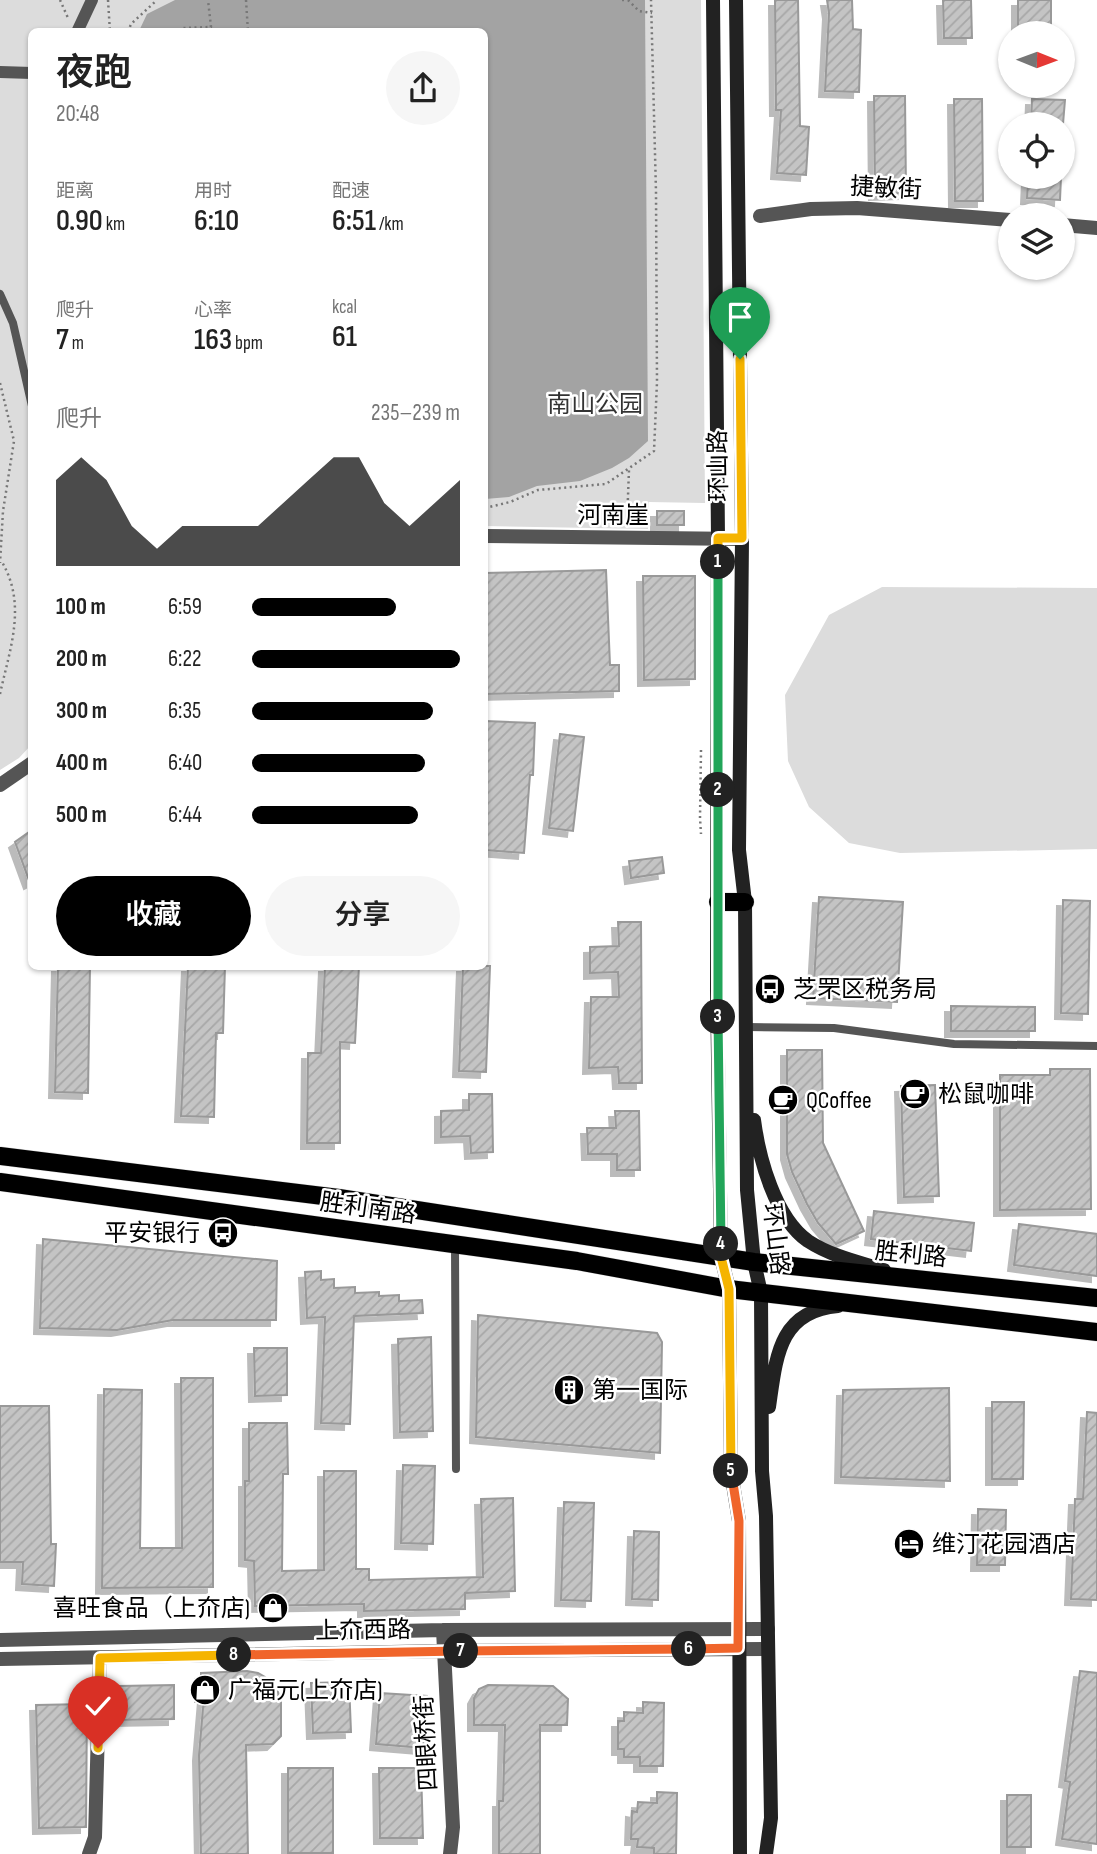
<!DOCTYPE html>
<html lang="zh">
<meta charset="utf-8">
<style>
body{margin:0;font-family:"Sofia Sans Condensed","Noto Sans SC",sans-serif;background:#f6f6f6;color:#222;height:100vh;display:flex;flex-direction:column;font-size:26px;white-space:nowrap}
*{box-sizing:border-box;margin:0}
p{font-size:23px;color:#767676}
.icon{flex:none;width:38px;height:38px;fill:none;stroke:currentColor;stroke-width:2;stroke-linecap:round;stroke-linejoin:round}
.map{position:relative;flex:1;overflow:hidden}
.panel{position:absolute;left:28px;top:28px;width:460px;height:942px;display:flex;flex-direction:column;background:#fff;border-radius:10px;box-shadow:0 2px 5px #0004}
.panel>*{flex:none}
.needle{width:46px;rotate:91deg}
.buttons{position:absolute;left:998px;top:21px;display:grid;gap:14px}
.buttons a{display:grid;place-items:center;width:77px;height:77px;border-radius:50%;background:#fff;box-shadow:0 2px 5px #0004;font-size:35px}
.pin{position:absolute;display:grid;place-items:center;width:60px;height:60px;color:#fff;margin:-72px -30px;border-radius:50% 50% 50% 0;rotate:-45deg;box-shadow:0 0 7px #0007}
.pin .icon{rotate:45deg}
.km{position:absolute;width:35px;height:35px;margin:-18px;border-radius:50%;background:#222;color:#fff;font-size:19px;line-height:35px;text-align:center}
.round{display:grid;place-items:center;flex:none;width:74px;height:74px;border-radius:37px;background:#f6f6f6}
.headline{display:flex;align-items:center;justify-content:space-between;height:119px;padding:0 28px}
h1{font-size:38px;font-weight:600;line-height:52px}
.metrics{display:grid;grid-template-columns:repeat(3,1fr);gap:10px;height:119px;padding:7px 28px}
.metrics div{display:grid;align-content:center}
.metrics b{font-size:30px;font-weight:600}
.metrics small{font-size:19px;font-weight:400}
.metrics p{font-size:19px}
.chart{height:196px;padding:14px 28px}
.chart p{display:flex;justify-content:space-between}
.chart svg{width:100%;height:126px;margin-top:7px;fill:#000;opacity:.7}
.primary-button{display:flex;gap:14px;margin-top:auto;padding:14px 28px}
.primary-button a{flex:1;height:80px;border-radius:42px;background:#000;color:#fff;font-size:28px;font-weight:600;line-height:80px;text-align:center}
.primary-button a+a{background:#f6f6f6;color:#222}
ul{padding:0 28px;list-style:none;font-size:23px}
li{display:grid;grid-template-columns:112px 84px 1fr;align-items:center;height:52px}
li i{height:18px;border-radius:9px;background:#000}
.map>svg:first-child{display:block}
</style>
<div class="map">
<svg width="1097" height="1854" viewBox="0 0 1097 1854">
<defs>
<pattern id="building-hatch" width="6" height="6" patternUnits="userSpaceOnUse" patternTransform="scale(1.75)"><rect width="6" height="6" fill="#c4c4c4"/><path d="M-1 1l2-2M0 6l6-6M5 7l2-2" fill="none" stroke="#a7a7a7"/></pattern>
<filter id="shadow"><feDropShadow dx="-6" dy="6" stdDeviation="0" flood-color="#0004"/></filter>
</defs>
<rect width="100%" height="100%" fill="#fff"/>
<path fill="#dcdcdc" d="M0,0h701l4,503 -56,-1 -1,27 -163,-3v-494h-453v712l-13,14 -19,12z
M882,587l215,1v261l-197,4 -51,-10 -40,-36 -21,-46 -3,-66 44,-80z"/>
<path fill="#a3a3a3" d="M175,0h470l3,441 -19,17 -17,10 -32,13 -43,5 -28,11 -24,2v-467l-346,-1 8,-17z"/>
<path fill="url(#building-hatch)" stroke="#999" stroke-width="2" filter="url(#shadow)" d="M775,0h23l2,126 9,1 -3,48 -29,-2 4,-63h-5z
M827,0h25l1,29 8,1 -2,62 -34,-1 4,-78z
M943,0h28l1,38h-28z
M1018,0h33v33h-33z
M874,96h31l1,97 -31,1z
M954,99h28l1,102h-28z
M1032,99l33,1 -2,24h-32z
M1028,177h33l-1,23 -33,-2z
M657,511h27v14h-27z
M606,570l4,95h9v26l-134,3v-121z
M643,576h52v103l-51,1z
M485,721l50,2 -2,52h-3l-6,78 -39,-3z
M560,734l24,3 -11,94 -24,-3z
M32,830v52l-2,1 -15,-41z
M662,857l2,16 -33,5 -2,-17z
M819,897l84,5 -6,100 -84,-4z
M1063,900l27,1 -2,113 -27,-1z
M618,922h23l1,161h-23l-1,-16 -29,1 2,-71h28l-1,-25 -28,1v-26l29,-1z
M58,966h32l-2,127 -33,-1z
M188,966h37l-2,67h-7l-2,84 -33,-1z
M325,966h34l-4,77 -15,-1v101h-33l1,-90h13z
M463,966h27l-4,106 -27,-1z
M951,1006l84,1v24h-84z
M787,1050h35l1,93 41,88 -28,13 -18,-21 -11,-19 -15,-32 -5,-18z
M1050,1069h40l1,140 -91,1v-135h50z
M935,1085l4,111 -35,1 -3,-111z
M469,1094h23l1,58 -22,1 -1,-17 -29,1v-26l28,-1z
M615,1111h24l1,59h-23v-16h-29l-1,-26h29z
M874,1211l100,12 -3,28 -100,-12z
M1019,1224l78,10v42l-83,-11z
M43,1239l234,22 -1,59h-103l-56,10 -77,-2z
M321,1271v9l13,-1v9l21,-1v6l24,-1v4l20,-1v6l23,-1 1,13 -69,3 -4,108 -29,-1 4,-106 -18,1 -2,-46z
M478,1315l179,18 5,9 -2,111 -184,-16z
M431,1337l2,94 -33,1 -2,-93z
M254,1348h33v47l-32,1z
M181,1378h32v209l-111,1 2,-199 38,1 -2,158h42z
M949,1388l1,93 -109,-4 2,-87z
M992,1402h32l-1,77h-31z
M0,1406h49l2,138h5l-2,42 -32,-2 1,-22h-23z
M1087,1412l10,1v187l-26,-1 4,-100h8z
M249,1423h38l1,51h-5l-1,97 42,-1v-99h32v98h13v11l114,-3 -2,-78 32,-1 2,93 -50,2v16l-101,2v-7l-109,2 -1,-45 -9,-1v-79h4z
M403,1465l32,1 -2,78 -32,-1z
M564,1502l30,1 -3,98 -30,-1z
M978,1509l28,1 -1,55h-28z
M634,1531l25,1 -1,68 -26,-1z
M247,1671l11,2 7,4 13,15 3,10v34l-8,8 -27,1 2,109h-47l-2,-99 5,-59h-3v-23z
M1080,1671l17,2v171l-35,-5 8,-57 -5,-1z
M349,1682l2,50 -38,1 -2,-50z
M174,1685v34l-55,1v-34z
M488,1685l65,1 15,13 -1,26h-27v129h-41v-53h4l2,-76h-31v-27l5,-9z
M380,1693l47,3 -4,52 -47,-4z
M643,1702l21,1 -1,63h-23v-9h-16v-8h-6v-28h6v-9l19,1z
M87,1704l-1,123 -47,1 -3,-123z
M288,1768h45v85h-45z
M379,1768h42l2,70h-43z
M657,1792l20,1 -1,61h-22v-6l-17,-1 1,-8h-7l1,-28 5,1 1,-10 19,1z
M1007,1795h24v52h-24z"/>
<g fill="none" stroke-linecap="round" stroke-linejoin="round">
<g stroke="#dbdbdb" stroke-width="19">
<path id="primary" d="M718,902h27
M0,1156l339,42 415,64 343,36
M0,1182l577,79 152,28 368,43"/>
</g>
<path stroke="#777" stroke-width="2.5" stroke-dasharray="2 3.5" stroke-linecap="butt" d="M60,0l8,18
M108,0l2,32
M246,0l2,32
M622,0h2
M628,0l11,11 13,2
M128,32l3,-8 26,-24
M182,32v-4l29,-1 -3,-27
M0,383l14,58 -11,70 -3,52
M485,508l25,-6 28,-12 68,-6 48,-33 3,-69 -1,-190 -5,-192
M627,522l2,-52
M0,694c10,-46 27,-89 2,-132
M701,750l-1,68 1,16"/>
<path stroke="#555" stroke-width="8" d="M0,294l13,29 19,83
M747,1027l87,1 120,16 143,2
M455,1244l1,225"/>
<path stroke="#555" stroke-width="12" d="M77,32l15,-32
M0,72l32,1"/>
<path stroke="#555" stroke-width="14" d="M760,216l51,-7 46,-1 153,12
M1062,225l35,3
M485,536l257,3
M0,785l32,-22
M89,1854l6,-17 5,-179"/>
<path stroke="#555" stroke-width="14" d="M443,1630l10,197 -3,27
M0,1640l443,-10 325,-1
M0,1659l445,-8 323,-2"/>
<path stroke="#222" stroke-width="14" d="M713,0l5,538 -1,453 4,266 8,32 2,183 8,49 1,333
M736,0l6,539 -3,311 6,52 2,288 7,72 7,31 1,178 4,45 5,302 -5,36
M754,1120c5,38 21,98 54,121 23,15 50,21 76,29
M769,1407c7,-48 9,-96 69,-101"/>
<use href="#primary" stroke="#000" stroke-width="18"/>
</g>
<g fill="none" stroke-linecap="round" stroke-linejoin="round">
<g stroke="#fff" stroke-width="14">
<path id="split-1" d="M718,562v-24h24l-2,-179"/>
</g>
<g stroke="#fff" stroke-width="14">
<path id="split-2" d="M718,790v-228"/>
</g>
<g stroke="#fff" stroke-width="14">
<path id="split-3" d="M718,790v227"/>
</g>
<g stroke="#fff" stroke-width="14">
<path id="split-4" d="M718,1017l3,227"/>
</g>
<g stroke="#fff" stroke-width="14">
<path id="split-5" d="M721,1244v13l8,32 2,182"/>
</g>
<g stroke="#fff" stroke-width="14">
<path id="split-6" d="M689,1649l49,-1 1,-127 -8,-50"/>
</g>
<g stroke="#fff" stroke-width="14">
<path id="split-7" d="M461,1651l228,-2"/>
</g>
<g stroke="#fff" stroke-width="14">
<path id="split-8" d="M234,1655l227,-4"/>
</g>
<g stroke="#fff" stroke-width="14">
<path id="split-9" d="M98,1748l2,-90 134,-3"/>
</g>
<use href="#split-1" stroke="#f5b400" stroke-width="9"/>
<use href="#split-2" stroke="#22a559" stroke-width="9"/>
<use href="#split-3" stroke="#22a559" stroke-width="9"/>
<use href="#split-4" stroke="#22a559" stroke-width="9"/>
<use href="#split-5" stroke="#f5b400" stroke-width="9"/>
<use href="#split-6" stroke="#f0652b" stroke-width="9"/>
<use href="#split-7" stroke="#f0652b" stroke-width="9"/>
<use href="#split-8" stroke="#f0652b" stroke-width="9"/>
<use href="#split-9" stroke="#f5b400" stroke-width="9"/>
</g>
<defs>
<g id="bus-disc" transform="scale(1.575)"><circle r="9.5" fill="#000" stroke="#fff"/><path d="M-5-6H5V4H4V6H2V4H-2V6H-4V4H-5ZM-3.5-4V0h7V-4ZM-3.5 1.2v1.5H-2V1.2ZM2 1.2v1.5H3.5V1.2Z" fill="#fff"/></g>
<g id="cafe-disc" transform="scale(1.575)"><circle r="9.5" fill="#000" stroke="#fff"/><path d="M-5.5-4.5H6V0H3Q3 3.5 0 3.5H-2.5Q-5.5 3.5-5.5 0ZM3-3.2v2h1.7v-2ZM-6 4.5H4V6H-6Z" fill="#fff"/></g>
<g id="building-disc" transform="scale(1.575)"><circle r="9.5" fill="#000" stroke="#fff"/><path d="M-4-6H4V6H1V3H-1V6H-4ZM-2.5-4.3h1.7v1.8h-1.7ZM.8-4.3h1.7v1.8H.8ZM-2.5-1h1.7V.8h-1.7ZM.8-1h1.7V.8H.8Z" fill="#fff"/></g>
<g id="hotel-disc" transform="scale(1.575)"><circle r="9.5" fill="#000" stroke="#fff"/><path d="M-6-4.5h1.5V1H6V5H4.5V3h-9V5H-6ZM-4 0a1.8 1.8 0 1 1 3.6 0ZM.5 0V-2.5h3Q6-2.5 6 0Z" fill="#fff"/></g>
<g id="shop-disc" transform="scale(1.575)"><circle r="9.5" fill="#000" stroke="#fff"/><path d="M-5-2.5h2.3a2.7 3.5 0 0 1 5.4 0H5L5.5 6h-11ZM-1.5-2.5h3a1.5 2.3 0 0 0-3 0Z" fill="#fff"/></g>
</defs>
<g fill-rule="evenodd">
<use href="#bus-disc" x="770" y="989"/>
<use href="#cafe-disc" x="915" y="1094"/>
<use href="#cafe-disc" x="783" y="1100"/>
<use href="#bus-disc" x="223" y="1233"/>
<use href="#building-disc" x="569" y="1390"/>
<use href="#hotel-disc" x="909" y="1544"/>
<use href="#shop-disc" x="273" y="1608"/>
<use href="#shop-disc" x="205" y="1690"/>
</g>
<g text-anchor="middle" stroke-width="5" stroke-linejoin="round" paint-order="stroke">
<g font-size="24" fill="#000" stroke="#fff">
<text transform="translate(886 188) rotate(3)" y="8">捷敏街</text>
<text transform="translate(718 466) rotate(-91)" y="8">环山路</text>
<text x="613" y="523">河南崖</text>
<text transform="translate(368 1208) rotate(8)" y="8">胜利南路</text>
<text transform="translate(776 1239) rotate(83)" y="8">环山路</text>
<text transform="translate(911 1254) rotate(6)" y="8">胜利路</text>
<text transform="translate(363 1630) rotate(-1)" y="8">上夼西路</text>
<text transform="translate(426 1743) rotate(-93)" y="8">四眼桥街</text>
</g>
<g font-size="24" fill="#333" stroke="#fff">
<text x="595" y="412">南山公园</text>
</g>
<g font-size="24" fill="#000" stroke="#fff" text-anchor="start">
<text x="793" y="997">芝罘区税务局</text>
<text x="938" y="1102">松鼠咖啡</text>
<text x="806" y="1108">QCoffee</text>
<text x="200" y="1241" text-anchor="end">平安银行</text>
<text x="592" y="1398">第一国际</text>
<text x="932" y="1552">维汀花园酒店</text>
<text x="250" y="1616" text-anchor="end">喜旺食品（上夼店)</text>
<text x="228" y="1698">广福元(上夼店)</text>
</g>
</g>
</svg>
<div class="buttons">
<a><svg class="needle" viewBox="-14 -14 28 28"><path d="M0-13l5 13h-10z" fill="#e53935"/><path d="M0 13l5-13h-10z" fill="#767676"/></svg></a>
<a><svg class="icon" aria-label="locate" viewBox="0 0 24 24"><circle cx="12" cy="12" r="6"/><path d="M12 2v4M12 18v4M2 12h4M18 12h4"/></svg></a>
<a><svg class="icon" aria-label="layers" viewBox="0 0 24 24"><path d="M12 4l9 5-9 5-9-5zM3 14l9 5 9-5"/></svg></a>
</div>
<div class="pin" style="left:740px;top:359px;background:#1e9e55"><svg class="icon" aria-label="arrive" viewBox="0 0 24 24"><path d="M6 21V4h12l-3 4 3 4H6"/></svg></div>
<div class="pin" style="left:98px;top:1748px;background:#d93025"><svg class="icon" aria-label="check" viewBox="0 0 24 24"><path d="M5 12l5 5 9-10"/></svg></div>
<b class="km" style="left:718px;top:562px">1</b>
<b class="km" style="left:718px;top:790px">2</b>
<b class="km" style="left:718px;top:1017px">3</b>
<b class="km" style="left:721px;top:1244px">4</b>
<b class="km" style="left:731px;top:1471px">5</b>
<b class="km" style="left:689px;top:1649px">6</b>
<b class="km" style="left:461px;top:1651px">7</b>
<b class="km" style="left:234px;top:1655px">8</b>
<section class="panel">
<div class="headline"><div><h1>夜跑</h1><p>20:48</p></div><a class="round"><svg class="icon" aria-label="share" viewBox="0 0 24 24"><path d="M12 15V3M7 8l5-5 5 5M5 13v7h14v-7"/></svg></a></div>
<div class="metrics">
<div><p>距离</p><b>0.90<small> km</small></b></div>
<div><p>用时</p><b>6:10</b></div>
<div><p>配速</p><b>6:51<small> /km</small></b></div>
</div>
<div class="metrics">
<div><p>爬升</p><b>7<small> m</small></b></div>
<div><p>心率</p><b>163<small> bpm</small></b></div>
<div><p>kcal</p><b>61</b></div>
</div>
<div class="chart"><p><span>爬升</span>235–239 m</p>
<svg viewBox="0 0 160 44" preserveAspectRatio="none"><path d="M0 44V14L10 6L20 14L30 30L40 38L50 30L60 30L70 30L80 30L90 22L100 14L110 6L120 6L130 22L140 30L150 22L160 14V44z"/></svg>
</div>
<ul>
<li><b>100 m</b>6:59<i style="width:69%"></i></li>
<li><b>200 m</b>6:22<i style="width:100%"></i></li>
<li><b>300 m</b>6:35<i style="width:87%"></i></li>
<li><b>400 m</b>6:40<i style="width:83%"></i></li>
<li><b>500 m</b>6:44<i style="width:80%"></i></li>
</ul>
<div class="primary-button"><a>收藏</a><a>分享</a></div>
</section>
</div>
